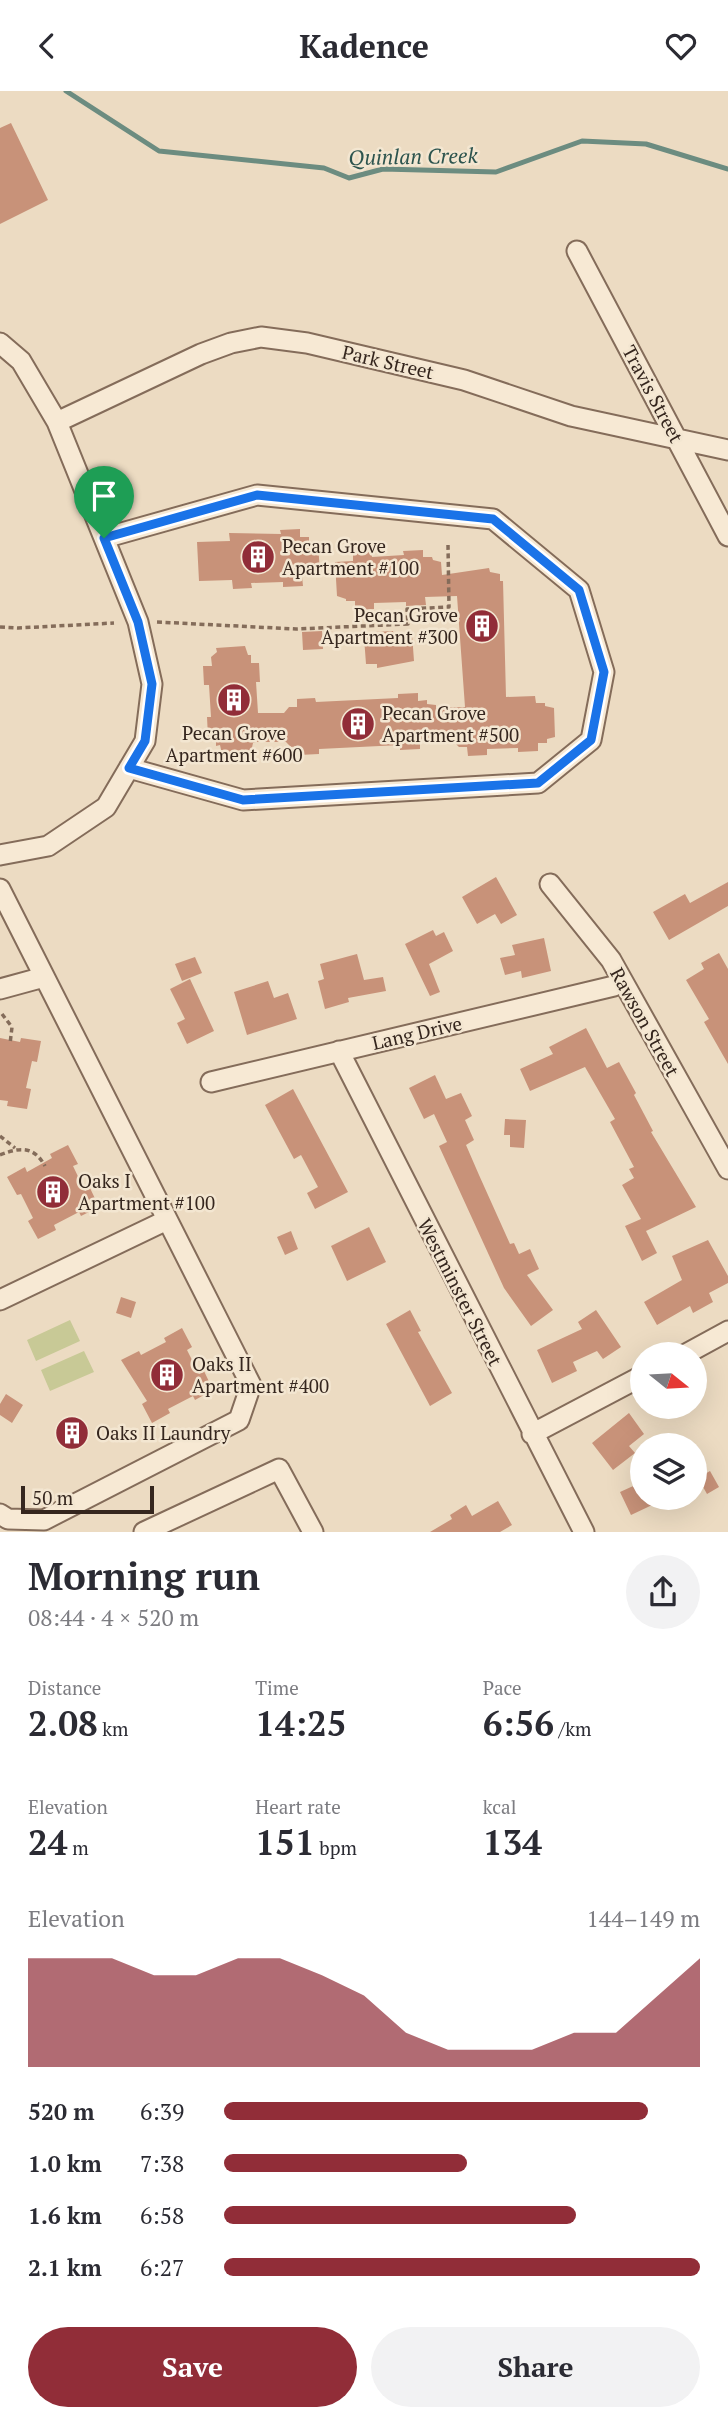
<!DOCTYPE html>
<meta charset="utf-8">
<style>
body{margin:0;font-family:"PT Serif",serif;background:#f2f2f3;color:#2b2b33;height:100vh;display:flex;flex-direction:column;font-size:26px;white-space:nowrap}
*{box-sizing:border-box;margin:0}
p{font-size:23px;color:#7c7c81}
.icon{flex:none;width:38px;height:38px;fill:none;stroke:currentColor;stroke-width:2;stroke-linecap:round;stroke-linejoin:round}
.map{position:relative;height:1441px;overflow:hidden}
.side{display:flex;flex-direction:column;background:#fff;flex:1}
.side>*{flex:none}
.needle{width:46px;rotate:108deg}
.fabs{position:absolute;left:630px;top:1251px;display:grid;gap:14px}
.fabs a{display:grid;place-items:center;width:77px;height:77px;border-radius:50%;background:#fff;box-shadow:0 7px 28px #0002;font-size:35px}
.scale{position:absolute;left:21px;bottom:18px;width:133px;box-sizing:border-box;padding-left:7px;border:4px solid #35261e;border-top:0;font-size:19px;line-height:24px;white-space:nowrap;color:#35261e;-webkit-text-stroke:5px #f3e6d1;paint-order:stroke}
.pin{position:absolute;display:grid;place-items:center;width:60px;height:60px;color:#fff;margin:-72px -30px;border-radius:50% 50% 50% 0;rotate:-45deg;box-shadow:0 0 7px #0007}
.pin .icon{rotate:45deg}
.round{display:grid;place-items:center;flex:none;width:74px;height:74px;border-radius:37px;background:#f2f2f3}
.head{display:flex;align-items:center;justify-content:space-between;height:119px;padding:0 28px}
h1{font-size:38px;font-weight:700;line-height:52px}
.figures{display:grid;grid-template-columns:repeat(3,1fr);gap:10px;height:119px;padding:7px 28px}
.figures div{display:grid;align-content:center}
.figures b{font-size:35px;font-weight:700}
.figures small{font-size:19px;font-weight:400}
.figures p{font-size:19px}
.chart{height:196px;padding:14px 28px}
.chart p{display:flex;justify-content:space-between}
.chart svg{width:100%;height:126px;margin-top:7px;fill:#912d38;opacity:.7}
.button{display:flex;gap:14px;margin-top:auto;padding:14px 28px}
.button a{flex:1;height:80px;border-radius:42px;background:#912d38;color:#fff;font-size:28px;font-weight:700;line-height:80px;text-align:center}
.button a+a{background:#f2f2f3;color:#2b2b33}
ul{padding:0 28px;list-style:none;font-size:23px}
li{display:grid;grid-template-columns:112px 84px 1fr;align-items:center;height:52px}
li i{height:18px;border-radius:9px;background:#912d38}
header{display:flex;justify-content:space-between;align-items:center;height:91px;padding:0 28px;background:#fff;font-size:32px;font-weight:700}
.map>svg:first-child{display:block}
</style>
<header><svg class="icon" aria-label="back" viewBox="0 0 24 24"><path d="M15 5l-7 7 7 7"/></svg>Kadence<svg class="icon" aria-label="heart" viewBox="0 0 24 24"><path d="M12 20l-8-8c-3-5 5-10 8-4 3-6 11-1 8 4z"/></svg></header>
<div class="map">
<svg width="728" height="1441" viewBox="0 0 728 1441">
<rect width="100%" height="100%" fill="#ecdbc2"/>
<path fill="#c8c996" d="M70,1229l10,21 -44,20 -9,-21z
M84,1260l10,21 -44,19 -9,-21z"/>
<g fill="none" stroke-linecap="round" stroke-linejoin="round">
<path stroke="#6c8c80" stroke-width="5" d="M66,0l93,60 165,17 25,10 34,-9 113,3 86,-31 64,3 82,25"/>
</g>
<path fill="#c89279" d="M11,32l37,77 -48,24v-96z
M300,438v8h9v5l9,-1 2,34 -18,1 1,10 -20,1v-5l-32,1 1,5 -19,1 -1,-9 -33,1 -2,-39 33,-1 -1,-8 52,1 -1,-4z
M423,459v7h9l1,3 8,2 1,13 47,-7 1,4 10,2v7h3l3,116 29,-1 1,7h9v3l9,2 1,29 -8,2v4h-9v8l-20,1v-4l-31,1v6l-19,1 -1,-9h-8l-5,-5h-5v-3l-29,2v8l-20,1v-5l-81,4v5l-20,1v-9l-8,1 -5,-5h-30l-3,1 -2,9 -29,2 -2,-9 -4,1v-10l-8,1 -1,-20h4l-2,-32h-5l-1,-19h9l-1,-9 6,-5 -1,-4 29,-2 3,9h3v8h8l1,19h-4l2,31h26l5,-6h8v-8l18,-1 1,4 82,-4v-4l20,-1v8l9,-1v4l9,1v3l29,-1 -8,-111 -32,1 1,8 -20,1v-4l-32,1v6l-19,1v-9h-9v-2l-9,-3 -2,-34 18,-1v-8l18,-1 1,5 32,-2 -1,-4z
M322,540l1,18 -20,1 -1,-18z
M393,540l1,4 18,-1 2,27 -37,7v-4h-11l-2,-27 11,-1v-4z
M496,786l21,38 -16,9 -6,-10 -18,10 -15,-27z
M728,791v24l-59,34 -16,-28 32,-18 5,9z
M433,839l3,6 8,-4 9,19 -24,13 11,28 -10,4 -25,-52z
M544,847l7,33 -29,7 -1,-7 -16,4 -5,-17 15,-3 -3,-10z
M719,862l9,16v95l-24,-42 5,-3 -23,-39 18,-11 -3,-6z
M357,863l7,26 19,-3 3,14 -38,7 1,4 -24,7 -7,-28 6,-2 -4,-15z
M195,866l7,16 -20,8 -7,-17z
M190,888l24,52 -27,13 -10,-21 8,-4 -15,-30z
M268,890l6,17 14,-5 9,26 -50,16 -13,-43z
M586,937l21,40 12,-6 17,31 -2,2 19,36 -2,1 45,75 -50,24 11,22 -15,8 -17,-35 16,-7 -19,-34 12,-7 -5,-9 5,-2 -24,-45 5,-3 -30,-52 -55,24 -10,-22 33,-15 -4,-7z
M0,947l20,4 1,-4 20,3 -4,21 -5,-1 -6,27 5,1 -4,20 -20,-3 1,-5 -8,-1z
M435,984l11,24 15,-6 11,23 -7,4 9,20 -8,5 13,30 31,69 4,-1 5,11 11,-5 9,20 -12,6 26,35 -22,16 -27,-38 -65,-142 8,-4 -13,-28 -10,5 -15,-31z
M293,998l55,103 -33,17 -8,-16 11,-6 -17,-32 -7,4 -29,-54z
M505,1028l21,1 -2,28 -14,-1v-12h-6z
M68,1054l10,19 -5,2 12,25 5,-3 9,19 -18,9 -2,-4 -25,13 2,5 -18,9 -10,-18 5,-3 -12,-24 -4,1 -10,-18 18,-10 2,5 25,-14 -2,-4z
M369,1136l17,35 -39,19 -16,-35z
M291,1140l7,18 -13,6 -8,-18z
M708,1149l20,36v7l-19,10 4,9 -20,11 -3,-7 -33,19 -13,-23 38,-22 -10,-24z
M121,1206l15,5 -5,16 -15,-5z
M410,1219l11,21 -3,1 34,61 -22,13 -44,-82z
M596,1219l25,37 -18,12 -6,-8 -24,11 4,9 -25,12 -15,-33 45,-21 -4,-7z
M182,1237l10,19 -5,3 12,24 5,-3 9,19 -18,10 -2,-4 -25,13 2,4 -18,10 -10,-19 5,-3 -26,-41 18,-9 2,4 25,-13 -2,-4z
M6,1303l17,11 -11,18 -12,-8v-11z
M629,1322l15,21 -15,12 6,7 -22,17 -21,-27z
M62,1329l27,8 -7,19 -27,-9z
M710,1380l9,16 -12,7 -9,-16z
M642,1391v16h25l-36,17 -11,-23z
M498,1410l14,24 -12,7h-70l22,-13 -2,-4 16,-10 6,11z"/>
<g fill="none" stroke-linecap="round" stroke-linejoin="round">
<g stroke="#846c5a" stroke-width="23">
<path id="street" d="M577,160l151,285
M0,252l21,18 36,61 81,200 14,62 -7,57 -39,66 -58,39 -48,9
M57,331l144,-68 30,-11 30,-6 46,6 157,37 107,36 157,34
M104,447l153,-43 236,24 86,71 25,82 -13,68 -53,43 -295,17 -114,-32
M550,793l61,76 117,209
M0,798l251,496 -12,35 -195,100 -36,-1 -8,-5
M0,898l44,-12
M339,960l245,481
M211,991l403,-96 8,-5
M0,1209l167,-80
M684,1264l44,-24
M532,1343l110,-58
M144,1441l135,-63 34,63"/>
</g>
<path stroke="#846c5a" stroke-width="3.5" stroke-dasharray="5 3.5" stroke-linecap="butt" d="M157,531l139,7 112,-5 -1,-15 42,-2 -1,-62
M0,536l18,1 96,-5
M2,923l10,13 -2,17
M0,1045l15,12
M0,1064c20,-8 34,-9 45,11"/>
<use href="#street" stroke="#f7e9d4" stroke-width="19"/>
</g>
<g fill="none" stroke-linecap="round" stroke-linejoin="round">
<g stroke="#fff" stroke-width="14">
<path id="route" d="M257,404l236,24 86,71 25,82 -13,68 -53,43 -295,17 -114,-32 16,-27 7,-57 -14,-62 -34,-84z"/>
</g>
<use href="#route" stroke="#1a73e8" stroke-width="9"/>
</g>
<defs>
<g id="building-disc" transform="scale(1.75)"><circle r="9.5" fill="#912d38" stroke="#f3e6d1"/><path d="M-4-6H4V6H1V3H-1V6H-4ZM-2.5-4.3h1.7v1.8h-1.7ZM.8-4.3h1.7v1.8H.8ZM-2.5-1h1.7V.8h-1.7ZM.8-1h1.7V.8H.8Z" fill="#fff"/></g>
</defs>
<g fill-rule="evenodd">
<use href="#building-disc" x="258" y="466"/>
<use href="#building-disc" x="482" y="535"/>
<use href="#building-disc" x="234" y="609"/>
<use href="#building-disc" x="358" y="633"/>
<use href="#building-disc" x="53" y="1101"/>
<use href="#building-disc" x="167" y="1284"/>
<use href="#building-disc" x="72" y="1342"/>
</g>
<g text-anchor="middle" stroke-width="5" stroke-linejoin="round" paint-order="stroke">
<g font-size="19" fill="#35261e" stroke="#f3e6d1">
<text transform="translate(388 271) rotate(13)" y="7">Park Street</text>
<text transform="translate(653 303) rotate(62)" y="7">Travis Street</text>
<text transform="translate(645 931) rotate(61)" y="7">Rawson Street</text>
<text transform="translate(417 942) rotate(-13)" y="7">Lang Drive</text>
<text transform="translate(460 1201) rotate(63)" y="7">Westminster Street</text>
</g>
<g font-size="19" fill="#35261e" stroke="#f3e6d1" text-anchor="start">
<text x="282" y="462">Pecan Grove<tspan x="282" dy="22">Apartment #100</tspan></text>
<text x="458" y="531" text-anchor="end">Pecan Grove<tspan x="458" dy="22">Apartment #300</tspan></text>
<text x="382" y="629">Pecan Grove<tspan x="382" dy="22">Apartment #500</tspan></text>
<text x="234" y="649" text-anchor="middle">Pecan Grove<tspan x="234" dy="22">Apartment #600</tspan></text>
<text x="78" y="1097">Oaks I<tspan x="78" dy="22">Apartment #100</tspan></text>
<text x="192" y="1280">Oaks II<tspan x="192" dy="22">Apartment #400</tspan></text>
<text x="96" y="1349">Oaks II Laundry</text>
</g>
<g font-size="21" font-style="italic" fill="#2d544e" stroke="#f3e6d1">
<text transform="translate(413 66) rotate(-1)" y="7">Quinlan Creek</text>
</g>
</g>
</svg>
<div class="fabs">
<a><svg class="needle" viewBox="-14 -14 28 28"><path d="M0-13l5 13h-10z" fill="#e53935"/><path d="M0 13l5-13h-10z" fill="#7c7c81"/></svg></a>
<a><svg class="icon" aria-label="layers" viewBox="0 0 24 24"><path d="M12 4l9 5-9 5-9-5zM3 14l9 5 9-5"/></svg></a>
</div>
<div class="scale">50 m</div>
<div class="pin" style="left:104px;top:447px;background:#1e9e55"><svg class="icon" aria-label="arrive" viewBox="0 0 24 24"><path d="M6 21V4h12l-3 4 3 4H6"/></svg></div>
</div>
<section class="side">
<div class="head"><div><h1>Morning run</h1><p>08:44 · 4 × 520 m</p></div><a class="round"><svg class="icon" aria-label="share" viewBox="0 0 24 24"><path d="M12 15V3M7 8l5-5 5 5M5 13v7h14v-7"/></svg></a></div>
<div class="figures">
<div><p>Distance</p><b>2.08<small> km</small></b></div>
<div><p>Time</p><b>14:25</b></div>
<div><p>Pace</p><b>6:56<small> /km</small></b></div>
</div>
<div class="figures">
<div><p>Elevation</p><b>24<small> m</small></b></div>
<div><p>Heart rate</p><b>151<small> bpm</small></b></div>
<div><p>kcal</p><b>134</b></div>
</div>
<div class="chart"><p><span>Elevation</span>144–149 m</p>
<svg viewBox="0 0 160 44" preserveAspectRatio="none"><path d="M0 44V6L10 6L20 6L30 12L40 12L50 6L60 6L70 12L80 19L90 32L100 38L110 38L120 38L130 32L140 32L150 19L160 6V44z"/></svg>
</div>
<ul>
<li><b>520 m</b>6:39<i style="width:89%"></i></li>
<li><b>1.0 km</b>7:38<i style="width:51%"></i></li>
<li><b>1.6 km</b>6:58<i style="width:74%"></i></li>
<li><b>2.1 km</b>6:27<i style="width:100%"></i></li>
</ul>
<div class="button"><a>Save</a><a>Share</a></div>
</section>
